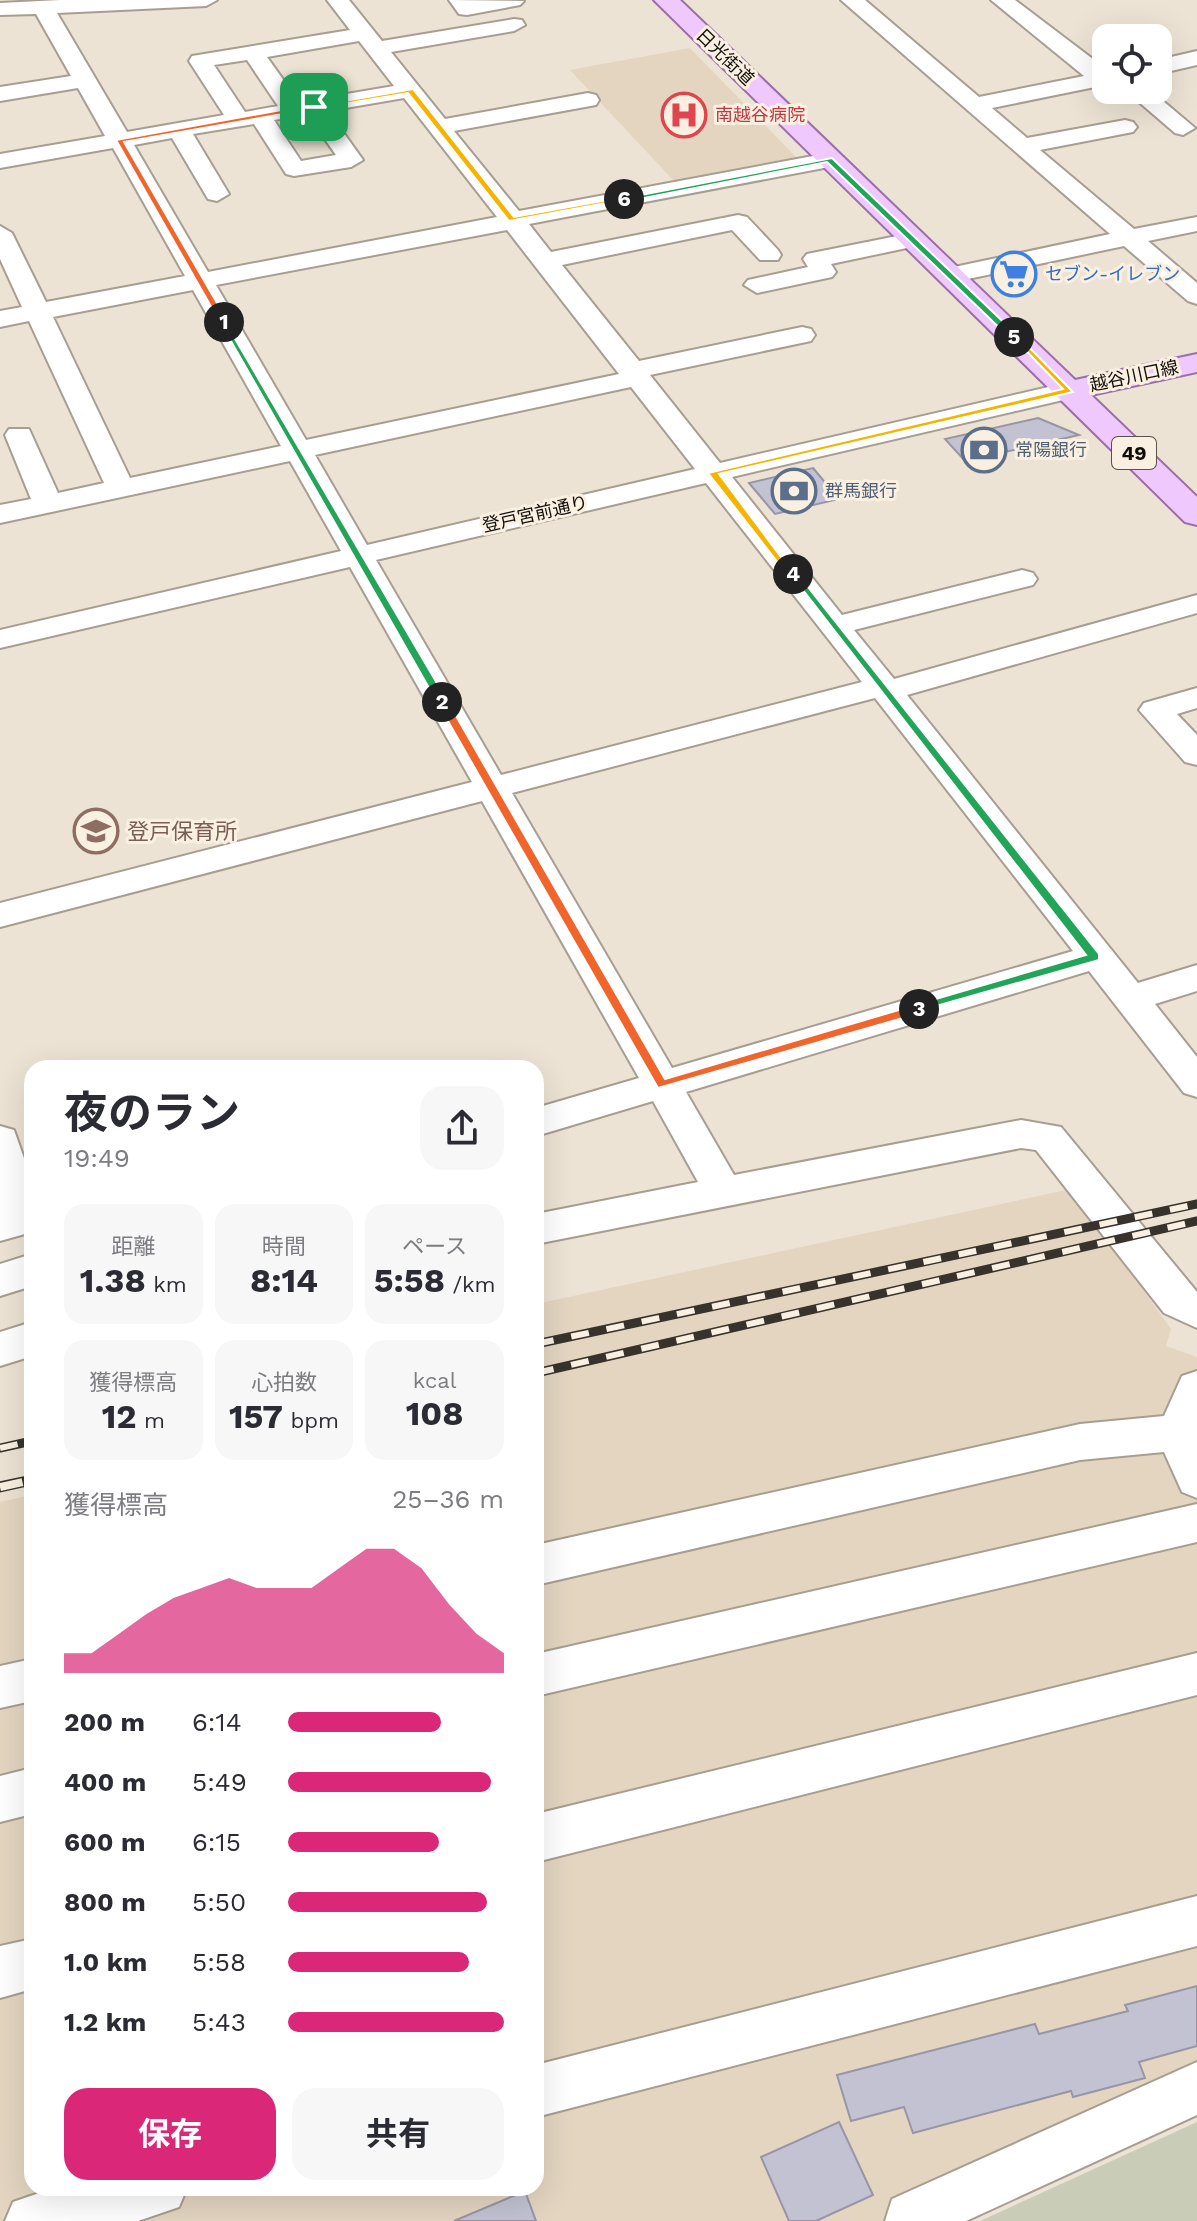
<!DOCTYPE html>
<html lang="ja">
<meta charset="utf-8">
<style>
body{margin:0;font-family:"Work Sans","Noto Sans JP",sans-serif;background:#f7f7f7;color:#2b2b33;height:100vh;display:flex;flex-direction:column;font-size:30px;white-space:nowrap}
*{box-sizing:border-box;margin:0}
p{font-size:26px;color:#7c7c81}
.icon{flex:none;width:44px;height:44px;fill:none;stroke:currentColor;stroke-width:2;stroke-linecap:round;stroke-linejoin:round}
.map{position:relative;flex:1;overflow:hidden}
.side{position:absolute;left:24px;top:1060px;width:520px;height:1136px;display:flex;flex-direction:column;background:#fff;border-radius:24px;box-shadow:0 8px 32px #0002}
.side>*{flex:none}
.controls{position:absolute;left:1092px;top:24px;display:grid;gap:16px}
.controls a{display:grid;place-items:center;width:80px;height:80px;border-radius:16px;background:#fff;box-shadow:0 8px 32px #0002;font-size:40px}
.pin{position:absolute;display:grid;place-items:center;width:68px;height:68px;color:#fff;margin:-34px;border-radius:16px;box-shadow:0 4px 12px #0006}
.km{position:absolute;width:40px;height:40px;margin:-20px;border-radius:50%;background:#222;color:#fff;font-size:22px;line-height:40px;text-align:center}
.round{display:grid;place-items:center;flex:none;width:84px;height:84px;border-radius:24px;background:#f7f7f7}
.head{display:flex;align-items:center;justify-content:space-between;height:136px;padding:0 40px}
h1{font-size:44px;font-weight:700;line-height:60px}
.stats{display:grid;grid-template-columns:repeat(3,1fr);gap:12px;height:136px;padding:8px 40px}
.stats div{display:grid;align-content:center;border-radius:20px;background:#f7f7f7;text-align:center}
.stats b{font-size:34px;font-weight:700}
.stats small{font-size:22px;font-weight:400}
.stats p{font-size:22px}
.chart{height:224px;padding:16px 40px}
.chart p{display:flex;justify-content:space-between}
.chart svg{width:100%;height:144px;margin-top:8px;fill:#db2777;opacity:.7}
.action{display:flex;gap:16px;margin-top:auto;padding:16px 40px}
.action a{flex:1;height:92px;border-radius:24px;background:#db2777;color:#fff;font-size:32px;font-weight:700;line-height:92px;text-align:center}
.action a+a{background:#f7f7f7;color:#2b2b33}
ul{padding:0 40px;list-style:none;font-size:26px}
li{display:grid;grid-template-columns:128px 96px 1fr;align-items:center;height:60px}
li i{height:20px;border-radius:10px;background:#db2777}
.map>svg:first-child{display:block}
</style>
<div class="map">
<svg width="1197" height="2221" viewBox="0 0 1197 2221">
<rect width="100%" height="100%" fill="#ece3d4"/>
<path fill="#e3d5c0" d="M690,48l110,113 -126,20 -104,-111z
M1071,1189l100,140 -5,17 31,11v709l-313,149 2,6h-886v-719l32,-7v693h504v-884z"/>
<path fill="#c9cdb8" d="M1197,2122v99h-217z"/>
<path fill="#c3c2d2" stroke="#9896a6" stroke-width="2" d="M1038,418l41,17 -114,26 -20,-22z
M813,468l26,31 -64,15 -26,-31z
M1197,1986v60l-58,16 6,16 -72,19 -2,-6 -158,42 -9,-26 -53,14 -14,-46 198,-51 4,10 89,-23 -3,-6z
M839,2122l34,73 -57,26h-27l-28,-64z
M525,2191l11,30h-82z"/>
<g fill="none" stroke-linecap="round" stroke-linejoin="round">
<g stroke="#a79e91" stroke-width="4">
<path id="minor" d="M60,0h157l-11,6 -149,7 70,119 97,-17 -35,-54 3,-5 158,-26 -23,-30h22l33,41 132,-22 8,1 3,5 -11,6 -123,21 54,67 143,-26 8,2 3,5 -3,5 -142,26 65,80 310,-58 8,2 4,5 -12,7 -300,57 22,28 187,-37 9,2 31,33 3,5 -3,5h-18l-28,-30 -170,35 77,96 163,-34 9,2 4,6 -4,6 -161,34 70,88 350,-81 10,2 4,6 -4,6 -348,81 110,138 180,-45 11,3 4,6 -4,6 -179,45 40,49 303,-84v18l-290,82 231,288 59,-18v26l-42,13 42,53v40l-13,-4 -95,-122 -403,121 48,83 287,-55 40,7 136,165v36l-33,-15 -128,-163 -15,-2 -485,96v-30l162,-32 -45,-81 -117,35v-28l103,-30 -157,-277 -482,126v-24l472,-121 -122,-215 -350,81v-18l341,-79 -51,-90 -290,62v-18l31,-6 -26,-64 4,-6h20l29,64 46,-10 -75,-162 -29,6v-16l22,-4 -22,-48v-33l12,7 34,69 139,-26 -72,-128 -113,20v-14l105,-18 -27,-48 -78,13v-14l71,-11 -35,-62 -36,1v-12zM359,41l35,45 -95,16 -32,-45zM247,60l31,46 -33,6 -31,-47zM404,98l93,119 -289,55 -74,-127 38,-7 36,61 9,2 12,-7 -36,-60 61,-10 32,50 8,2 57,-9 12,-7 -35,-49zM308,115l28,40 -35,6 -27,-41zM507,230l112,144 -313,66 -90,-155zM193,290l88,156 -151,32 -77,-161zM631,387l64,82 -328,76 -52,-90zM706,483l156,199 -361,93 -125,-215zM875,698l198,253 -401,117 -160,-275z
M449,0l75,1 -4,4 -53,10 -8,-1z
M841,0h24l114,97 105,-21 -93,-76h24l91,69v14l-6,3 -108,22 35,30 98,-18 8,2 4,5 -4,5 -93,18 94,79 63,-12v14l-49,10 49,42v21l-9,-3 -64,-55 -175,37 -9,-3 -4,-5 4,-5 170,-36z
M1197,51v14l-39,9v-14z
M1125,90h25l45,38 -12,7 -8,-2z
M912,233l9,2 3,5 -3,5 -90,19 5,8 -4,5 -75,16 -13,-8 4,-5 60,-13 -5,-8 4,-5z
M1197,688v20l-20,6 20,21v30l-12,-3 -46,-52 5,-7z
M0,1126l14,4 18,51v51l-32,9z
M32,1254v32l-32,10v-32z
M32,1322v34l-32,10v-34z
M1197,1371v127l-15,-6 -18,-40 -84,8 -544,125v-40l544,-121 84,-8 18,-40z
M1197,1504v38l-661,154v-42z
M1197,1653v42l-661,167v-48z
M32,1659v42l-32,7v-42z
M32,1768v46l-32,8v-46z
M1197,1896v50l-661,171v-52z
M32,1939v50l-32,9v-52z
M1197,2062v53l-231,106h-81l7,-22z
M54,2188h133l-8,19 -41,14h-133l8,-19z"/>
</g>
<g stroke="#9a70a8" stroke-width="4">
<path id="major" d="M654,0h26l395,380 122,-26v18l-106,23 106,102v28l-12,-3z"/>
</g>
<use href="#minor" fill="#fff" fill-rule="evenodd"/>
<use href="#major" fill="#efc8fe" fill-rule="evenodd"/>
<g stroke="#37332c" stroke-width="9">
<path id="rail-far1" d="M536,1344l661,-140
M536,1373l661,-152
M0,1448l32,-7"/>
</g>
<g stroke="#37332c" stroke-width="11">
<path id="rail" d="M0,1487l32,-7"/>
</g>
<use href="#rail-far1" stroke="#faf0e1" stroke-width="6" stroke-dasharray="18" stroke-linecap="butt"/>
<use href="#rail" stroke="#faf0e1" stroke-width="8" stroke-dasharray="23" stroke-linecap="butt"/>
</g>
<path fill="#f0652b" stroke="#fff" stroke-width="2" d="M314,104l3,4 -193,34 104,180 -7,2 -105,-184z"/>
<path fill="#22a559" stroke="#fff" stroke-width="2" d="M224,320l224,382 -2,2 -9,-2 -217,-380z"/>
<path fill="#f0652b" stroke="#fff" stroke-width="2" d="M442,698l6,4 217,377 254,-75 6,5 -1,3 -266,76 -221,-386z"/>
<path fill="#22a559" stroke="#fff" stroke-width="2" d="M789,572h7l303,382v6l-184,52v-7l171,-50z"/>
<path fill="#f5b400" stroke="#fff" stroke-width="2" d="M1011,335h6l56,57 -354,82 77,103h-7l-81,-104 355,-84z"/>
<path fill="#22a559" stroke="#fff" stroke-width="2" d="M832,158l185,177v4h-6l-184,-177 -203,40 -4,-3z"/>
<path fill="#f5b400" stroke="#fff" stroke-width="2" d="M413,89l101,128 110,-20 4,2 -119,22 -101,-128 -94,16 -4,-2z"/>
<defs>
<g id="hospital-ring" transform="scale(2.3)"><circle r="9.5" fill="#faf0e1" stroke="#e0444e" stroke-width="1.5"/><path d="M-5-5h3v3.5h4V-5h3V5h-3V1.5h-4V5h-3Z" fill="#e0444e"/></g>
<g id="supermarket-ring" transform="scale(2.3)"><circle r="9.5" fill="#faf0e1" stroke="#3f7fe0" stroke-width="1.5"/><path d="M-6-5.5h2.5l.6 2H6L4.5 2H-2.5L-4.4-4H-6ZM-1.5 3.2a1.3 1.3 0 1 0 .1 0ZM3 3.2a1.3 1.3 0 1 0 .1 0Z" fill="#3f7fe0"/></g>
<g id="bank-ring" transform="scale(2.3)"><circle r="9.5" fill="#faf0e1" stroke="#5c6f8a" stroke-width="1.5"/><path d="M-6-4H6V4H-6ZM0-2.3a2.3 2.3 0 1 0 0 4.6a2.3 2.3 0 1 0 0-4.6Z" fill="#5c6f8a"/></g>
<g id="school-ring" transform="scale(2.3)"><circle r="9.5" fill="#faf0e1" stroke="#8d6e63" stroke-width="1.5"/><path d="M0-5L7-2L0 1L-7-2ZM-4 1L0 2.5L4 1V4Q0 6-4 4Z" fill="#8d6e63"/></g>
</defs>
<g fill-rule="evenodd">
<use href="#hospital-ring" x="684" y="115"/>
<use href="#supermarket-ring" x="1014" y="274"/>
<use href="#bank-ring" x="984" y="450"/>
<use href="#bank-ring" x="794" y="491"/>
<use href="#school-ring" x="96" y="831"/>
</g>
<g text-anchor="middle" stroke-width="6" stroke-linejoin="round" paint-order="stroke">
<g font-size="18" fill="#110e09" stroke="#faf0e1">
<text transform="translate(725 57) rotate(44)" y="6">日光街道</text>
<text transform="translate(1134 376) rotate(-12)" y="6">越谷川口線</text>
<text transform="translate(535 514) rotate(-13)" y="6">登戸宮前通り</text>
</g>
<g font-size="18" fill="#be3a42" stroke="#faf0e1" text-anchor="start">
<text x="715" y="121">南越谷病院</text>
</g>
<g font-size="18" fill="#366cbe" stroke="#faf0e1" text-anchor="start">
<text x="1045" y="280">セブン-イレブン</text>
</g>
<g font-size="18" fill="#4e5e75" stroke="#faf0e1" text-anchor="start">
<text x="1015" y="456">常陽銀行</text>
<text x="825" y="497">群馬銀行</text>
</g>
<rect fill="#faf0e1" stroke="#57524a" stroke-width="2" x="1112" y="437" width="44" height="32" rx="6"/>
<g font-size="20" font-weight="bold" fill="#110e09">
<text x="1134" y="460">49</text>
</g>
<g font-size="22" fill="#785e54" stroke="#faf0e1" text-anchor="start">
<text x="127" y="839">登戸保育所</text>
</g>
</g>
</svg>
<div class="controls">
<a><svg class="icon" aria-label="locate" viewBox="0 0 24 24"><circle cx="12" cy="12" r="6"/><path d="M12 2v4M12 18v4M2 12h4M18 12h4"/></svg></a>
</div>
<div class="pin" style="left:314px;top:107px;background:#1e9e55"><svg class="icon" aria-label="arrive" viewBox="0 0 24 24"><path d="M6 21V4h12l-3 4 3 4H6"/></svg></div>
<b class="km" style="left:224px;top:322px">1</b>
<b class="km" style="left:442px;top:702px">2</b>
<b class="km" style="left:919px;top:1009px">3</b>
<b class="km" style="left:793px;top:574px">4</b>
<b class="km" style="left:1014px;top:337px">5</b>
<b class="km" style="left:624px;top:199px">6</b>
<section class="side">
<div class="head"><div><h1>夜のラン</h1><p>19:49</p></div><a class="round"><svg class="icon" aria-label="share" viewBox="0 0 24 24"><path d="M12 15V3M7 8l5-5 5 5M5 13v7h14v-7"/></svg></a></div>
<div class="stats">
<div><p>距離</p><b>1.38<small> km</small></b></div>
<div><p>時間</p><b>8:14</b></div>
<div><p>ペース</p><b>5:58<small> /km</small></b></div>
</div>
<div class="stats">
<div><p>獲得標高</p><b>12<small> m</small></b></div>
<div><p>心拍数</p><b>157<small> bpm</small></b></div>
<div><p>kcal</p><b>108</b></div>
</div>
<div class="chart"><p><span>獲得標高</span>25–36 m</p>
<svg viewBox="0 0 160 44" preserveAspectRatio="none"><path d="M0 44V38L10 38L20 32L30 26L40 21L50 18L60 15L70 18L80 18L90 18L100 12L110 6L120 6L130 12L140 23L150 32L160 38V44z"/></svg>
</div>
<ul>
<li><b>200 m</b>6:14<i style="width:71%"></i></li>
<li><b>400 m</b>5:49<i style="width:94%"></i></li>
<li><b>600 m</b>6:15<i style="width:70%"></i></li>
<li><b>800 m</b>5:50<i style="width:92%"></i></li>
<li><b>1.0 km</b>5:58<i style="width:84%"></i></li>
<li><b>1.2 km</b>5:43<i style="width:100%"></i></li>
</ul>
<div class="action"><a>保存</a><a>共有</a></div>
</section>
</div>
